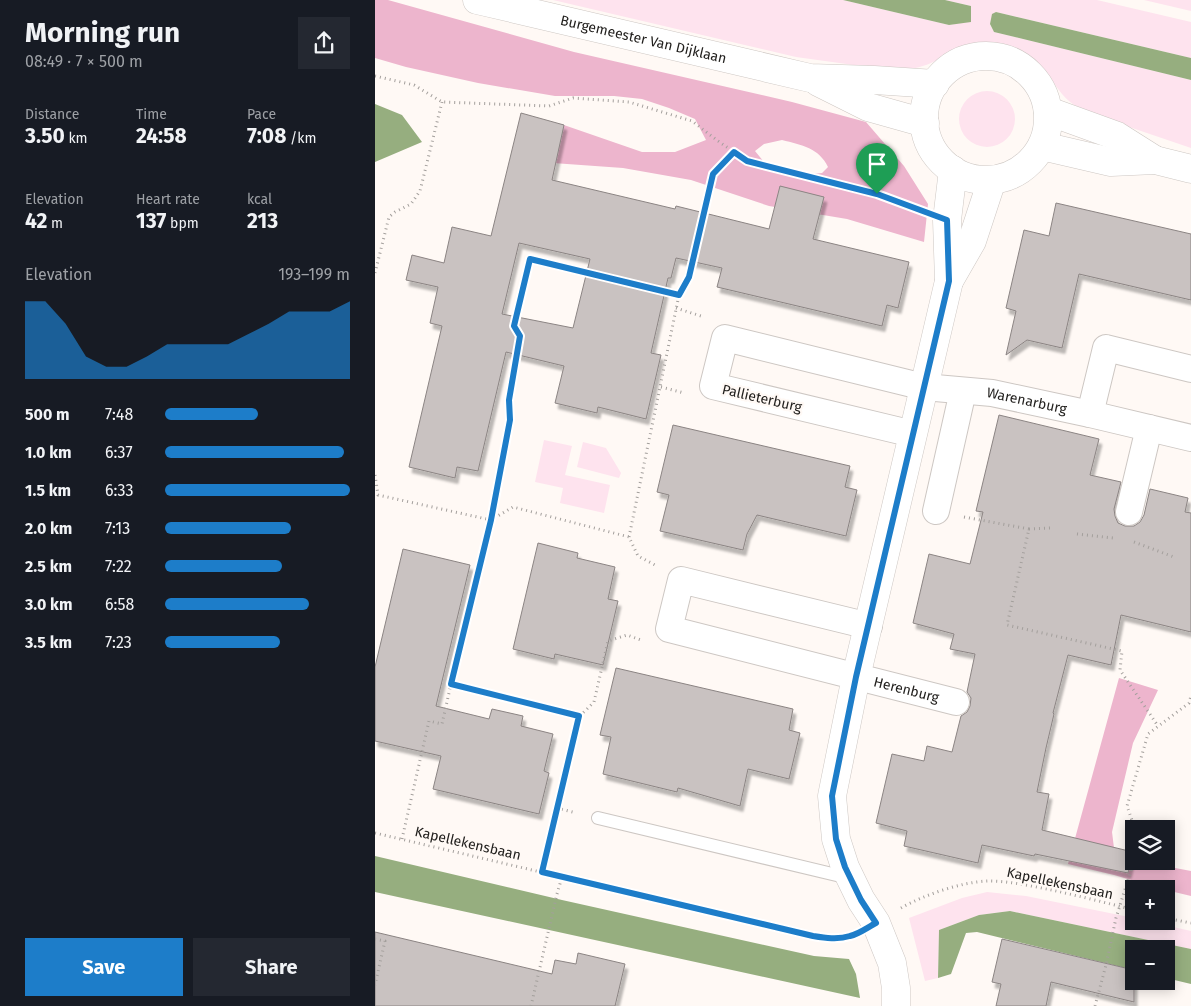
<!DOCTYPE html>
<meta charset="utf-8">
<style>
body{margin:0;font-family:"Fira Sans",sans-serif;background:#242831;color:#f1f3f6;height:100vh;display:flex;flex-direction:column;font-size:19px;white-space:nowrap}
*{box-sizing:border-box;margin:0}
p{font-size:16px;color:#9ea1a6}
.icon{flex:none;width:28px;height:28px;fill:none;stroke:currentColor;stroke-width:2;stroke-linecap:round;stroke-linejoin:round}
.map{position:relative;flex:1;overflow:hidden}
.drawer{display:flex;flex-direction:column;background:#171b24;width:375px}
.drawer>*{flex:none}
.tools{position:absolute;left:750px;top:820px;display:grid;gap:10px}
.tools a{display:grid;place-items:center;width:50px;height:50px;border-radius:0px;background:#171b24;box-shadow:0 2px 12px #0003;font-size:25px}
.pin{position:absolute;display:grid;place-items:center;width:42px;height:42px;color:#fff;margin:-51px -21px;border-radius:50% 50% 50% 0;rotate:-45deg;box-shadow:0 0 5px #0007}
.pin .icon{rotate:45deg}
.round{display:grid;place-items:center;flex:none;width:52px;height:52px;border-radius:0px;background:#242831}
.overview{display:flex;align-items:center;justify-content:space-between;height:85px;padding:0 25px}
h1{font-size:28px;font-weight:700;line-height:38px}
.figures{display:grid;grid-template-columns:repeat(3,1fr);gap:8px;height:85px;padding:5px 25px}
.figures div{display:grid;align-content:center}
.figures b{font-size:21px;font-weight:700}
.figures small{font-size:14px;font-weight:400}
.figures p{font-size:14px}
.chart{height:140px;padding:10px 25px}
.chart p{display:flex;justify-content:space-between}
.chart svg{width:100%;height:90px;margin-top:5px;fill:#1d7dc9;opacity:.7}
.button{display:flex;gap:10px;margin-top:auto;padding:10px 25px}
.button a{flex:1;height:58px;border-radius:0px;background:#1d7dc9;color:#fff;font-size:20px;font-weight:700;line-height:58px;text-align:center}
.button a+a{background:#242831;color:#f1f3f6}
ul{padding:0 25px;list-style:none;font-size:16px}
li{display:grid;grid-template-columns:80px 60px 1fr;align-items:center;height:38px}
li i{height:12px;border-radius:6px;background:#1d7dc9}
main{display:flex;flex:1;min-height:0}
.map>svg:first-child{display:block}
</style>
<main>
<section class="drawer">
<div class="overview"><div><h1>Morning run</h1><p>08:49 · 7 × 500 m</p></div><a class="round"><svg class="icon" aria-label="share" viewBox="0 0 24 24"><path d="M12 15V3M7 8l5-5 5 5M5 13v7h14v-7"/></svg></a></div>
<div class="figures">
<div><p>Distance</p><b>3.50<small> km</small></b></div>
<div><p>Time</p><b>24:58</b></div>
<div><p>Pace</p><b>7:08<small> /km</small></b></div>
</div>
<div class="figures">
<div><p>Elevation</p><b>42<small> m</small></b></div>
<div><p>Heart rate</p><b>137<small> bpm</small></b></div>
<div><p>kcal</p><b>213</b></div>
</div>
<div class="chart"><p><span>Elevation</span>193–199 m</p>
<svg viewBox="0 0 160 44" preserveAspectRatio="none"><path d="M0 44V6L10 6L20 17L30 33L40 38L50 38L60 33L70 27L80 27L90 27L100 27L110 22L120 17L130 11L140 11L150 11L160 6V44z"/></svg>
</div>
<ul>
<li><b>500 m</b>7:48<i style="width:50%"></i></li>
<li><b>1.0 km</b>6:37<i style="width:97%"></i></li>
<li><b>1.5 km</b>6:33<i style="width:100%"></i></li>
<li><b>2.0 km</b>7:13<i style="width:68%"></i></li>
<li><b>2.5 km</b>7:22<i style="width:63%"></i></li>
<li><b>3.0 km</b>6:58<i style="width:78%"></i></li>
<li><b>3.5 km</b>7:23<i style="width:62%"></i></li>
</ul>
<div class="button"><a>Save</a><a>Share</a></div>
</section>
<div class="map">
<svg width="816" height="1006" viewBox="0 0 816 1006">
<defs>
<filter id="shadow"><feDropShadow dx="3" dy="5.5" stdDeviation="1" flood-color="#0004"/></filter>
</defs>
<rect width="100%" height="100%" fill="#fff9f5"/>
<path fill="#fee3ee" d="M178,0h290l106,25 22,-4v-15l-26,-6h152l94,22v36l-195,-46 -6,13 4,7 197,48v68l-97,-33c-12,-5 -24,-11 -32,-21 -7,-8 -12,-17 -18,-25 -18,-20 -48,-30 -74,-24 -14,3 -26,12 -39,18 -11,5 -22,6 -34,8l-101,-14z
M769,0h47v11z
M584 119a28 28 0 1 1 56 0a28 28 0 1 1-56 0Z
M169,440l28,6 -7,29 45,10 -6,28 -44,-10 3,-15 -28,-6z
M208,442l23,6 15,25 -2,5 -42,-11z
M612,892l39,4 108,22v3h13l44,10v18l-181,-38 -31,4 -40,15 -1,48 -13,3 -16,-63 53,-20z"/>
<path fill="#edb5cd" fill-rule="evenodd" d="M0,0h13l186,52 218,50 74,20 38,44 24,38 -4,38 -77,-23 -78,-13 -78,-26 -68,-12 -70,-5 8,-39 81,28h33l31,-12 -11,-21 -26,-11 -27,-9 -28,-3h-59l-77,-13 -72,-16 -31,-9zM407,140c20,5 37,8 46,27l-6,6 -20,2 -23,-6 -15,-7 -9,-11 9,-7z
M744,678l39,12 -25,53 -21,89 2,16 20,8v5h18l18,6 21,4v25l-25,-6v-1h-4l-48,-14 -46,-11z"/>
<path fill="#96ae7f" d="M468,0h102l26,6v16l-22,3z
M621,12l195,46v22l-197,-48 -4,-8 2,-10z
M0,104l27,11 20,27 -47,20z
M0,856l187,44 252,56 35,3 7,15 4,24 -485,-106z
M635,911l181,38v35l-25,-6v-29h-32v21l-157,-38 -11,1 -15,41 -13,4 1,-48 40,-15z"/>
<path fill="#c9c2c1" stroke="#8b8483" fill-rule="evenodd" filter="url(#shadow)" d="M146,113l43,12 -12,55 123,29 1,-3 93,23 11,-43 44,11 -11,42 96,23 -11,46 -11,-3 -5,21 -165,-39 5,-19 -46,-10 -5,20h-3l-17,75 10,2 -15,64 -48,-12 -1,6 -42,-10 9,-37 -58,-14 -28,119 -21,-4 -2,11 -46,-11 33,-141 -12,-3 8,-36 -32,-7 6,-25 32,8 8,-36 39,9zM144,243l71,16 -17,69 -71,-14z
M681,203l135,31v66l-112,-26 -17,74 -35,-8 -21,15 10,-44 -10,-3 18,-78 25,6z
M624,415l100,24 -9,36 31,7 -7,27 1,7 3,7 7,3h9l6,-4 4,-7 6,-26 38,9 -3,14 6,1v119l-70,-17 -10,50 -43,-10 -15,58 1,1 -8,34 -9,44 12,2 -7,36 91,22 -5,21 -93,-19 -1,2 -52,-11 -4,18 -74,-17 3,-15 -31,-8 16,-69 32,7 3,-15 25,6 9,-36 6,-4 3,-6 1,-8 -4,-6 8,-38 -25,-5 4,-15 -41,-11 16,-69 41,10 13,-52 -7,-1z
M298,425l177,41 -5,21 12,3 -11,46 -89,-21 -10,19 -4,16 -83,-19 9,-36 -12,-3z
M163,543l40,10 -1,5 38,9 -7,32 10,2 -15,64 -48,-11 -1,5 -41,-10z
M28,549l67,16 -34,141 53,13 3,-10 31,7 -2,10 32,8 -9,37 5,2 -10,41 -106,-25 8,-33 -66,-15v-74z
M241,668l177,41 -4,21 11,3 -11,46 -41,-10 -8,37 -62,-18 -1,4 -74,-18 8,-37 -11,-2z
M0,932l177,42 3,-14 21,4 2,-11 47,11 -10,42h-240z
M627,939l132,31v32l-83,-20 -5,24h-50l5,-22 -9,-2z"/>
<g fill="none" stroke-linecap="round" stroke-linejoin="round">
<g stroke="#cdc7c3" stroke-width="14">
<path id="lane" d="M223,818l251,60"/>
</g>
<g stroke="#cdc7c3" stroke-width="28">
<g id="street">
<path d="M715,414l16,-66 85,21"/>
<path id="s1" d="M538,434l-200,-48 12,-48 199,49 68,6 98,21 101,24"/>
<path d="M561,511l27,-120"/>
<path d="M754,512l20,-84"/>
<path id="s2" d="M494,626l-188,-46 -12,49 287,73"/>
</g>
</g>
<g stroke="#cdc7c3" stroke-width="29">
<g id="secondary">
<path id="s3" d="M102,0l333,78 64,2 61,4"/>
<circle cx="611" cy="118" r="62"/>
<path d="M443,82l50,25 57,16"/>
<path d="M673,111l69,25 38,24"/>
<path d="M667,146l69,16 44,-2 36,9"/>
<path d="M574,281l23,-40 20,-61"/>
<path d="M521,1006v-18l-4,-25 -16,-40 -15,-23 -16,-33 -9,-28 -4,-43 24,-119 93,-396 -2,-61 6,-50"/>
</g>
</g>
<path stroke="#a39f9c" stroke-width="3" stroke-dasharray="1 4" stroke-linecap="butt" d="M0,76l39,9 28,17 107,4 24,-8 56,4 63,19 26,20 29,20 129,33 43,15
M0,273l14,-56 6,-5 16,-8 9,-13 22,-89
M304,295l10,-18 24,-103 21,-22
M301,308l28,9
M286,387l23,6
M0,475l3,20 113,25 22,-13 116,30 9,19 17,9
M589,517l65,12 -22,96 115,26 -2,19 38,56
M654,529l21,-1
M702,534l36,4
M254,537l50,-242 -149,-36 -16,67 6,10 -11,64 1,20 -19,100 -40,164 128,33 15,-15 14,-61 19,-6 14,5 2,-1
M759,542l40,15
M182,808l19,5
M760,829l-8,-23 21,-72 41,-31 2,-7
M0,833l437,103 14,2 24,-1
M27,839l27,-118 13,3 9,-40
M167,872l37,-155
M526,908c23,-13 60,-26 87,-27 21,0 43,5 64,9 27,6 55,13 82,20
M791,918l25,5
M0,939l10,2 -10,44
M156,1006l26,-112 5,-17
M720,1006l11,-41 10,-47 18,-57"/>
<use href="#lane" stroke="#fff" stroke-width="12"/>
<use href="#street" stroke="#fff" stroke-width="26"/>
<use href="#secondary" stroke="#fff" stroke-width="28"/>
</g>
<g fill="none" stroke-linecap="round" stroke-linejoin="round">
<g stroke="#fff" stroke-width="10">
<path id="route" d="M359,152l13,9 130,33 70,26 2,61 -93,396 -24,119 4,43 9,28 16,33 15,23c-8,4 -17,11 -26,13 -12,4 -25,2 -37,0l-271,-64 37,-156 -128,-32 40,-164 19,-100 -1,-20 11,-64 -6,-10 16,-67 149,36 10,-18 24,-103z"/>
</g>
<use href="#route" stroke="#1d7dc9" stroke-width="6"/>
</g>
<g text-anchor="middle" stroke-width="4.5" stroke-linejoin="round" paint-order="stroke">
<g font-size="14" fill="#22201e" stroke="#fff9f5">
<text dy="5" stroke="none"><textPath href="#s3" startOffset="171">Burgemeester Van Dijklaan</textPath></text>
<text transform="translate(387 398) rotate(13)" y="5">Pallieterburg</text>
<text dy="5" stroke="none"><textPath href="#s1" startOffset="564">Warenarburg</textPath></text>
<text dy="5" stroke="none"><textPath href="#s2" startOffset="489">Herenburg</textPath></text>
<text transform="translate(93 843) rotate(13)" y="5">Kapellekensbaan</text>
<text transform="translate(685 883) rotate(12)" y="5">Kapellekensbaan</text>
</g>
</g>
</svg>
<div class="tools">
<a><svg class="icon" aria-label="layers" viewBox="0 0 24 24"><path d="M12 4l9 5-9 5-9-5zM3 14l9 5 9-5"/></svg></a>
<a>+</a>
<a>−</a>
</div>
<div class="pin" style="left:502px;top:194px;background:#1e9e55"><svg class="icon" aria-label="arrive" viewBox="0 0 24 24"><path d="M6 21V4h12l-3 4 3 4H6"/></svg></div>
</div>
</main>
